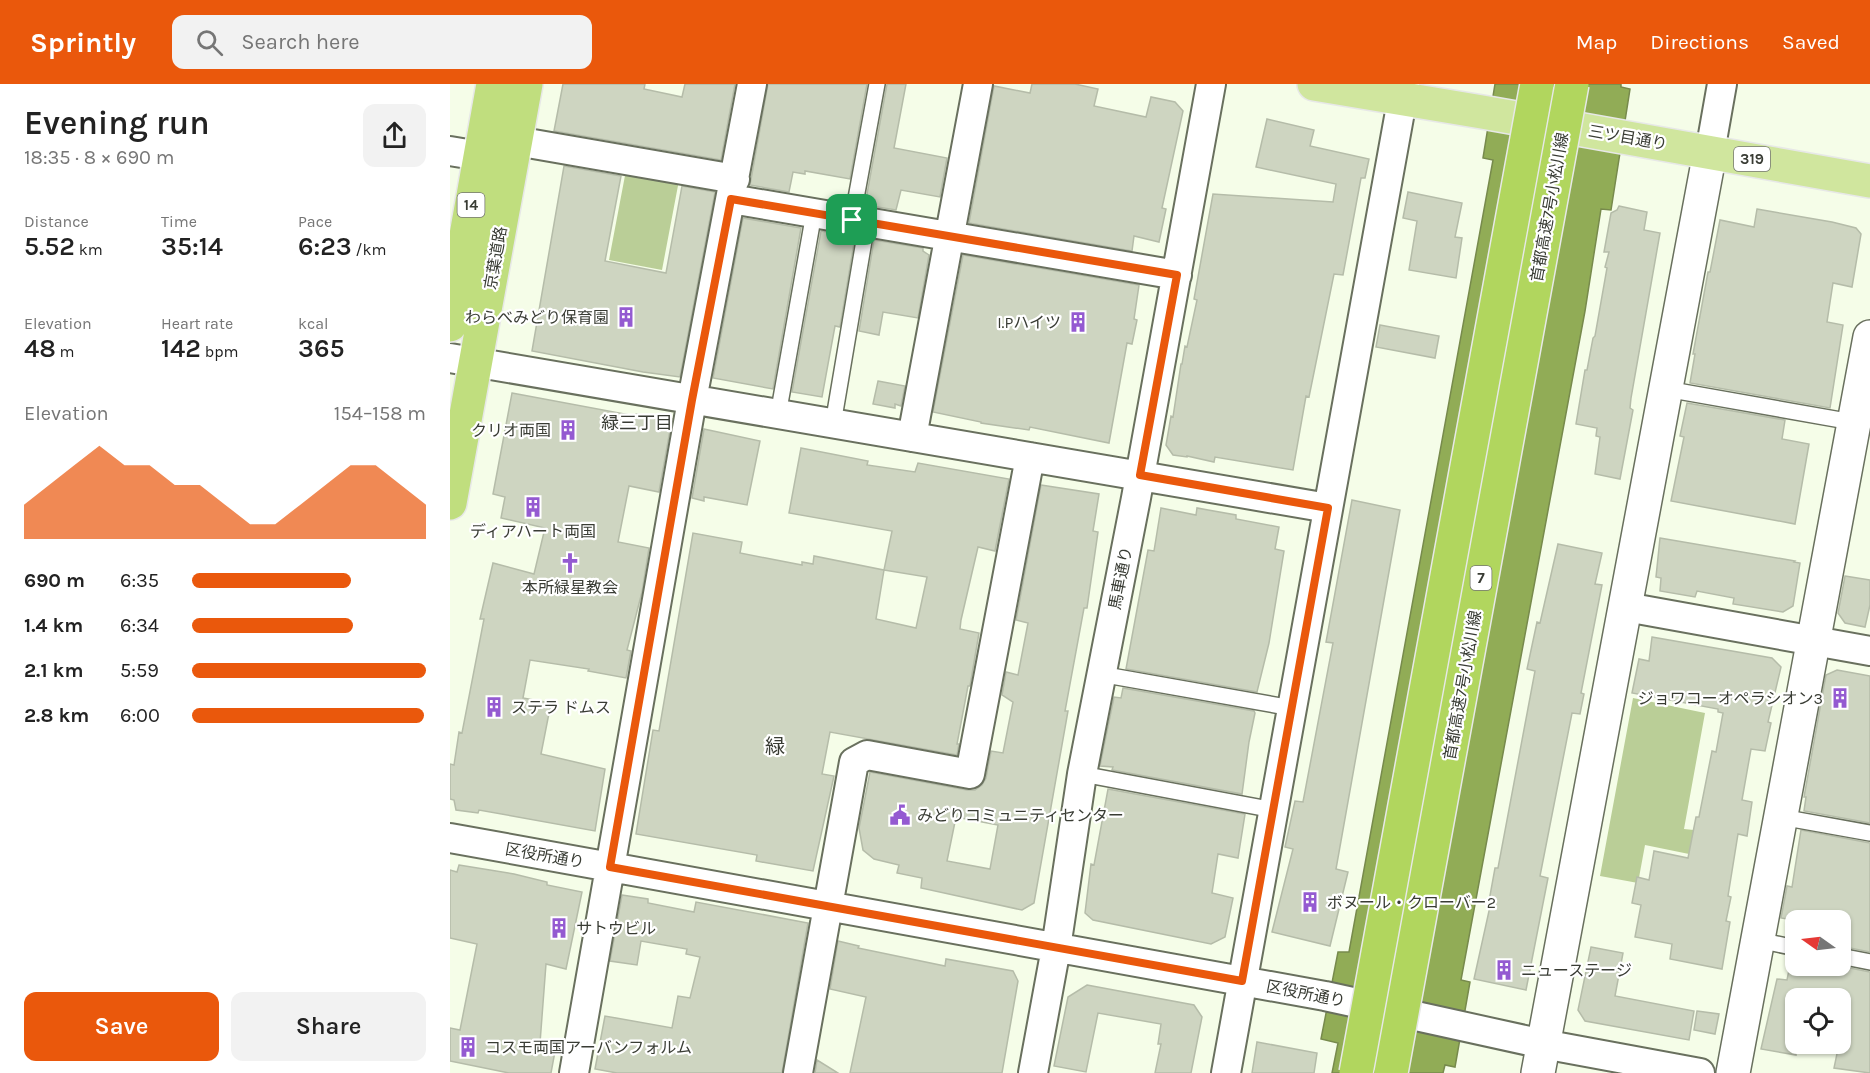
<!DOCTYPE html>
<meta charset="utf-8">
<style>
body{margin:0;font-family:Karla,"Noto Sans JP",sans-serif;background:#f2f2f2;color:#222;height:100vh;display:flex;flex-direction:column;font-size:22px;white-space:nowrap}
*{box-sizing:border-box;margin:0}
p{font-size:20px;color:#767676}
.icon{flex:none;width:33px;height:33px;fill:none;stroke:currentColor;stroke-width:2;stroke-linecap:round;stroke-linejoin:round}
.map{position:relative;flex:1;overflow:hidden}
.drawer{display:flex;flex-direction:column;background:#fff;width:450px}
.drawer>*{flex:none}
.needle{width:39px;rotate:284deg}
.fabs{position:absolute;left:1335px;top:826px;display:grid;gap:12px}
.fabs a{display:grid;place-items:center;width:66px;height:66px;border-radius:12px;background:#fff;box-shadow:0 2px 4px #0004;font-size:30px}
.pin{position:absolute;display:grid;place-items:center;width:51px;height:51px;color:#fff;margin:-26px;border-radius:12px;box-shadow:0 3px 9px #0006}
.round{display:grid;place-items:center;flex:none;width:63px;height:63px;border-radius:12px;background:#f2f2f2}
.summary{display:flex;align-items:center;justify-content:space-between;height:102px;padding:0 24px}
h1{font-size:33px;font-weight:600;line-height:45px}
.figures{display:grid;grid-template-columns:repeat(3,1fr);gap:9px;height:102px;padding:6px 24px}
.figures div{display:grid;align-content:center}
.figures b{font-size:26px;font-weight:600}
.figures small{font-size:16px;font-weight:400}
.figures p{font-size:16px}
.chart{height:168px;padding:12px 24px}
.chart p{display:flex;justify-content:space-between}
.chart svg{width:100%;height:108px;margin-top:6px;fill:#ea580c;opacity:.7}
.cta{display:flex;gap:12px;margin-top:auto;padding:12px 24px}
.cta a{flex:1;height:69px;border-radius:12px;background:#ea580c;color:#fff;font-size:24px;font-weight:600;line-height:69px;text-align:center}
.cta a+a{background:#f2f2f2;color:#222}
ul{padding:0 24px;list-style:none;font-size:20px}
li{display:grid;grid-template-columns:96px 72px 1fr;align-items:center;height:45px}
li i{height:15px;border-radius:8px;background:#ea580c}
header{display:flex;align-items:center;gap:36px;box-sizing:border-box;height:84px;padding:0 30px;background:#ea580c;color:#fff}
header strong{font-size:28px}
nav{display:flex;gap:33px;margin-inline-start:auto;font-size:21px}
.search{width:420px;height:54px;background:#f2f2f2;display:flex;align-items:center;gap:15px;box-sizing:border-box;padding:0 21px;border-radius:12px;color:#767676;font-size:22px}
main{display:flex;flex:1;min-height:0}
.map>svg:first-child{display:block}
</style>
<header>
<strong>Sprintly</strong>
<div class="search"><svg class="icon" aria-label="search" viewBox="0 0 24 24"><circle cx="10" cy="10" r="6"/><path d="M15 15l6 6"/></svg>Search here</div>
<nav><a>Map</a><a>Directions</a><a>Saved</a></nav>
</header>
<main>
<section class="drawer">
<div class="summary"><div><h1>Evening run</h1><p>18:35 · 8 × 690 m</p></div><a class="round"><svg class="icon" aria-label="share" viewBox="0 0 24 24"><path d="M12 15V3M7 8l5-5 5 5M5 13v7h14v-7"/></svg></a></div>
<div class="figures">
<div><p>Distance</p><b>5.52<small> km</small></b></div>
<div><p>Time</p><b>35:14</b></div>
<div><p>Pace</p><b>6:23<small> /km</small></b></div>
</div>
<div class="figures">
<div><p>Elevation</p><b>48<small> m</small></b></div>
<div><p>Heart rate</p><b>142<small> bpm</small></b></div>
<div><p>kcal</p><b>365</b></div>
</div>
<div class="chart"><p><span>Elevation</span>154–158 m</p>
<svg viewBox="0 0 160 44" preserveAspectRatio="none"><path d="M0 44V30L10 22L20 14L30 6L40 14L50 14L60 22L70 22L80 30L90 38L100 38L110 30L120 22L130 14L140 14L150 22L160 30V44z"/></svg>
</div>
<ul>
<li><b>690 m</b>6:35<i style="width:68%"></i></li>
<li><b>1.4 km</b>6:34<i style="width:69%"></i></li>
<li><b>2.1 km</b>5:59<i style="width:100%"></i></li>
<li><b>2.8 km</b>6:00<i style="width:99%"></i></li>
</ul>
<div class="cta"><a>Save</a><a>Share</a></div>
</section>
<div class="map">
<svg width="1420" height="989" viewBox="0 0 1420 989">
<rect width="100%" height="100%" fill="#f5fde8"/>
<path fill="#bace97" d="M177,81l53,10 -18,95 -53,-10z
M1183,614l72,15 -21,116 10,1 -5,24 -44,-9 -7,38 -38,-7z"/>
<path fill="#91ac56" stroke="#778a4c" stroke-width="1.5" d="M1045,0h126v3l9,2 -19,121 -10,-1 -16,102 -124,669 9,2 -15,85 -10,-2 -2,8h-111l6,-30 -17,-4 17,-87h11l144,-792 -10,-2z"/>
<path fill="#ced5c1" stroke="#b5bca9" stroke-width="1.5" fill-rule="evenodd" d="M113,0h82l-1,5 38,8 3,-13h50l-14,76 -167,-29z
M318,0h99l-17,95 -45,-8v3l-12,-2 -4,20 -39,-7z
M437,0h19l-12,64 53,10 -7,39 -39,-7 -5,20 -31,-5z
M582,0h43l23,5 -4,17 52,11 5,-20 24,5 8,9 -21,97 4,1 -7,33 -25,-6 -2,15 -163,-28 25,-137 36,7z
M817,35l47,11 -4,16 59,13 -4,19h-4l-18,97 -9,-1 -25,123 -3,-1 -13,74 -78,-13 -1,5 -27,-6v1l-14,-2 -7,-10 5,-29 2,1 8,-53h1l3,-18 2,1 10,-47 -3,-1 19,-105 120,8 3,-18 -80,-17z
M114,82l57,10 -16,85 61,12 16,-87 33,6 -35,185 -37,-5 -111,-21z
M958,108l54,11 -7,34 7,1 -6,40 -47,-8 8,-49 -14,-3z
M1169,122l28,6 -3,18 16,3 -29,165 -1,10 3,2 -13,69 -25,-5 5,-37 -4,-1 1,-8 -21,-4 9,-54h2l6,-32 2,-2 12,-68 -2,-1 4,-15h-5l7,-39 6,-3z
M1307,125l75,13 24,6 5,6 -9,53 -19,-4 -6,39 16,3 -13,83 -140,-25 5,-29h-2l15,-82h2l10,-52 34,7z
M293,134l58,10 -28,161 -60,-11z
M371,147l34,6 -15,90 -5,-1 -13,71 -30,-5z
M424,156l49,8v3l6,4 -11,63 -35,-6 -4,23 -20,-4z
M513,171l176,30 -5,34 3,1 -5,24 -5,-1 -18,100 -79,-16 -1,3 -48,-7v-1l-48,-10z
M930,241l59,11 -4,22 -59,-11z
M428,297l27,5 -4,20 -6,-2v4l-22,-4z
M62,309l123,23 1,-2 36,5 -13,73 -30,-6 -11,56 31,6 -7,44 -15,58 4,1 -5,27 -38,-7 1,-2 -59,-9 -7,38 28,5 -10,51 64,15 -10,62 -116,-21 -1,3 -22,-3 -2,-10 -4,-1v-35l4,1 5,-33 3,1 22,-114h-4l13,-56 41,11 11,-46 -44,-10 4,-21 -12,-3z
M1237,319l98,17 -3,19 27,5 -14,80 -124,-23 13,-64 -4,-1z
M254,345l56,12 -13,64 -43,-8v4l-12,-3z
M351,364l67,13 -1,4 48,7 3,-9 91,16 -14,72 -17,-4 -17,73 -1,9 19,4 -9,53h-2l-11,58h2l-2,11 -127,-23 -8,42 12,2 -21,95 -57,-10 1,-6 -121,-21 17,-104 6,1 34,-198 49,9 -2,11 62,12v-3l11,2 1,-8 70,14 8,-39 -103,-18zM434,486l43,7 -11,51 -40,-9z
M591,401l58,9 -6,37 5,1 -11,76h-3l-19,103h3l-34,192 -12,7 -101,-22 1,-10 -25,-5 2,-8 -25,-6 -11,-9 -4,-22 11,-56 97,18h8l7,-5 4,-7 5,-27 12,2 10,-51 -11,-7 4,-23 12,3 10,-52 -12,-3zM506,733l42,8 -8,44 -43,-8z
M902,416l48,10 -64,359 12,3 -18,74 -58,-14 21,-83 -8,-2 10,-46 8,1 30,-159 -7,-1z
M711,424l35,7 1,-7 39,7v4l43,8 -4,22 9,2 -15,92 -12,49 -131,-23 22,-119 6,1z
M1210,454l135,23 -1,1 6,1 -7,43 -10,6 -50,-8 1,-6 -37,-7 -2,6 -35,-6 1,-13 -5,-1z
M1108,460l44,9 -7,31 7,1 -21,108 3,1 -4,20 -8,-1 -32,163 8,2 -22,112 -52,-11 17,-77 -2,-1 6,-33h3l37,-197 -8,-2 10,-47 3,1z
M1395,492l25,4v25l-5,22 -20,-4 -7,-10z
M1202,553l120,21 9,9 -13,55 3,1 -6,28 -14,-2 -9,51 10,2 -5,34 -9,-2 -10,62 3,1 -5,24 4,1 -8,47 -52,-10 2,-15 -37,-7 6,-32 -9,-2 5,-26 12,3 5,-29 34,7 8,-41h3l13,-66 4,1 7,-39 -5,-1v-3l-86,-16 7,-34 10,2z
M1387,586l33,6v147l-66,-12 2,-14h-2l22,-122z
M673,604l131,23 1,2 -6,29 -7,52 -130,-24 1,-3 -13,-1 14,-69 7,1z
M658,705l137,25 -7,44 -20,-4 -6,39 21,5 -8,39 -14,7 -118,-24 -8,-7 6,-49 3,1z
M1351,746l69,13v109l-30,-6v-25h-42l-17,-3 6,-32 5,1z
M9,781l55,9 33,8v3l35,7 -16,77 -20,-5 -6,79 16,3 -5,27h-42l-59,-12v-33l10,2 17,-86 -27,-6v-68l7,2z
M172,811l26,4v4l46,9 2,-10 112,21 -26,150h-165l-22,-4 10,-53 67,12 6,-32 12,2 10,-41 -14,-3 1,-5 -46,-8 -4,24 -27,-4z
M388,857l21,5 -1,2 87,18 1,-7 67,12 5,10 -16,92h-152l16,-76 -36,-8z
M1141,863l32,6 -8,43 79,15 -5,29 -104,-19 -7,-11z
M1340,881l50,9v-8l30,6v101l-36,-5 5,-24h1l4,-29 -4,-1v-15h-44v56l-35,-6 16,-70 10,1z
M637,901l107,20 8,12 -11,56h-36l6,-29h-3l3,-20 -63,-11 -12,59 -32,-6 14,-69z
M1247,927l22,3 -4,20 -21,-4z
M807,958l60,11 -3,20h-62z
M367,976l21,13h-23z"/>
<g fill="none" stroke-linecap="round" stroke-linejoin="round">
<g stroke="#69705e" stroke-width="18">
<path id="service" d="M402,136l25,-136
M1216,305l192,34
M328,331l36,-202
M383,340l34,-201
M650,590l192,34
M632,690l192,36
M1331,733l89,16
M1308,856l38,8
M1390,872l30,6"/>
</g>
<g stroke="#69705e" stroke-width="32">
<path id="minor" d="M66,57l219,38
M0,67l30,5
M1260,68l12,-68
M281,115l446,76
M0,274l878,150
M462,353l66,-353
M1176,523l244,44
M0,754l875,158 218,48 157,29
M124,989l118,-673 60,-316
M348,989l56,-311 13,-7 103,19 60,-317
M583,989l23,-125 26,-174 54,-276 75,-414
M776,989l179,-989"/>
</g>
<g stroke="#69705e" stroke-width="36">
<path id="tertiary" d="M1088,989l172,-921
M1283,989l137,-736"/>
</g>
<g stroke="#e7e8e7" stroke-width="36">
<path id="primary" d="M864,0l168,28 388,69"/>
</g>
<g stroke="#e7e8e7" stroke-width="36">
<path id="trunk" d="M0,241l43,-241
M0,419l76,-419"/>
</g>
<use href="#service" stroke="#fff" stroke-width="15"/>
<use href="#minor" stroke="#fff" stroke-width="28"/>
<use href="#tertiary" stroke="#fff" stroke-width="33"/>
<use href="#primary" stroke="#d0e69e" stroke-width="33"/>
<use href="#trunk" stroke="#c0de7e" stroke-width="33"/>
<g stroke="#e7e8e7" stroke-width="36" stroke-linecap="butt">
<path id="motorway-bridge" d="M906,989l181,-989
M941,989l181,-989"/>
</g>
<use href="#motorway-bridge" stroke="#b1d65e" stroke-width="33"/>
</g>
<g fill="none" stroke-linecap="round" stroke-linejoin="round">
<g stroke="#fff" stroke-width="12">
<path id="route" d="M281,115l446,76 -37,200 188,33 -86,473 -632,-114 82,-467z"/>
</g>
<use href="#route" stroke="#ea580c" stroke-width="8"/>
</g>
<defs>
<g id="building-bare" transform="scale(1.62)"><path d="M-4-6H4V6H1V3H-1V6H-4ZM-2.5-4.3h1.7v1.8h-1.7ZM.8-4.3h1.7v1.8H.8ZM-2.5-1h1.7V.8h-1.7ZM.8-1h1.7V.8H.8Z" fill="#945ad1" stroke="#fff" stroke-width="2.5" paint-order="stroke"/></g>
<g id="church-bare" transform="scale(1.62)"><path d="M-1.2-6h2.4v3.5h3.3v2.4h-3.3V6h-2.4V-.1h-3.3v-2.4h3.3Z" fill="#945ad1" stroke="#fff" stroke-width="2.5" paint-order="stroke"/></g>
<g id="civic-bare" transform="scale(1.62)"><path d="M-.6-6.5H3V-4.5H.6V-3L4-1V1h2V6H-6V1h2V-1L-.6-3ZM-1.2 2.5V6h2.4V2.5Z" fill="#945ad1" stroke="#fff" stroke-width="2.5" paint-order="stroke"/></g>
</defs>
<g fill-rule="evenodd">
<use href="#building-bare" x="176" y="233"/>
<use href="#building-bare" x="628" y="238"/>
<use href="#building-bare" x="118" y="346"/>
<use href="#building-bare" x="83" y="423"/>
<use href="#church-bare" x="120" y="479"/>
<use href="#building-bare" x="1390" y="614"/>
<use href="#building-bare" x="44" y="623"/>
<use href="#civic-bare" x="450" y="731"/>
<use href="#building-bare" x="860" y="818"/>
<use href="#building-bare" x="109" y="844"/>
<use href="#building-bare" x="1054" y="886"/>
<use href="#building-bare" x="18" y="963"/>
</g>
<g text-anchor="middle" stroke-width="4.5" stroke-linejoin="round" paint-order="stroke">
<g fill="#fff" stroke="#747671" stroke-width="1.5">
<rect x="1284" y="63" width="36" height="24" rx="4.5"/>
<rect x="7.5" y="109" width="27" height="24" rx="4.5"/>
<rect x="1020.5" y="482" width="21" height="24" rx="4.5"/>
</g>
<g font-size="15" font-weight="bold" fill="#393c34">
<text x="1302" y="80">319</text>
<text x="21" y="126">14</text>
<text x="1031" y="499">7</text>
</g>
<g font-size="16" fill="#393c34" stroke="#fff">
<text transform="translate(1178 53) rotate(10)" y="6">三ツ目通り</text>
<text transform="translate(1099 123) rotate(-80)" y="6">首都高速7号小松川線</text>
<text transform="translate(45 174) rotate(-80)" y="6">京葉道路</text>
<text transform="translate(670 494) rotate(-79)" y="6">馬車通り</text>
<text transform="translate(1012 601) rotate(-80)" y="6">首都高速7号小松川線</text>
<text transform="translate(95 771) rotate(10)" y="6">区役所通り</text>
<text transform="translate(856 909) rotate(11)" y="6">区役所通り</text>
</g>
<g font-size="16" fill="#393c34" stroke="#fff" text-anchor="start">
<text x="159" y="239" text-anchor="end">わらべみどり保育園</text>
<text x="611" y="244" text-anchor="end">I.Pハイツ</text>
<text x="101" y="352" text-anchor="end">クリオ両国</text>
<text x="83" y="453" text-anchor="middle">ディアハート両国</text>
<text x="120" y="509" text-anchor="middle">本所緑星教会</text>
<text x="1373" y="620" text-anchor="end">ジョワコーオペラシオン3</text>
<text x="61" y="629">ステラ ドムス</text>
<text x="467" y="737">みどりコミュニティセンター</text>
<text x="877" y="824">ボヌール・クローバー2</text>
<text x="126" y="850">サトウビル</text>
<text x="1071" y="892">ニューステージ</text>
<text x="35" y="969">コスモ両国アーバンフォルム</text>
</g>
<g font-size="18" fill="#393c34" stroke="#fff">
<text x="187" y="345">緑三丁目</text>
</g>
<g font-size="20" fill="#393c34" stroke="#fff">
<text x="325" y="669">緑</text>
</g>
</g>
</svg>
<div class="fabs">
<a><svg class="needle" viewBox="-14 -14 28 28"><path d="M0-13l5 13h-10z" fill="#e53935"/><path d="M0 13l5-13h-10z" fill="#767676"/></svg></a>
<a><svg class="icon" aria-label="locate" viewBox="0 0 24 24"><circle cx="12" cy="12" r="6"/><path d="M12 2v4M12 18v4M2 12h4M18 12h4"/></svg></a>
</div>
<div class="pin" style="left:402px;top:136px;background:#1e9e55"><svg class="icon" aria-label="arrive" viewBox="0 0 24 24"><path d="M6 21V4h12l-3 4 3 4H6"/></svg></div>
</div>
</main>
